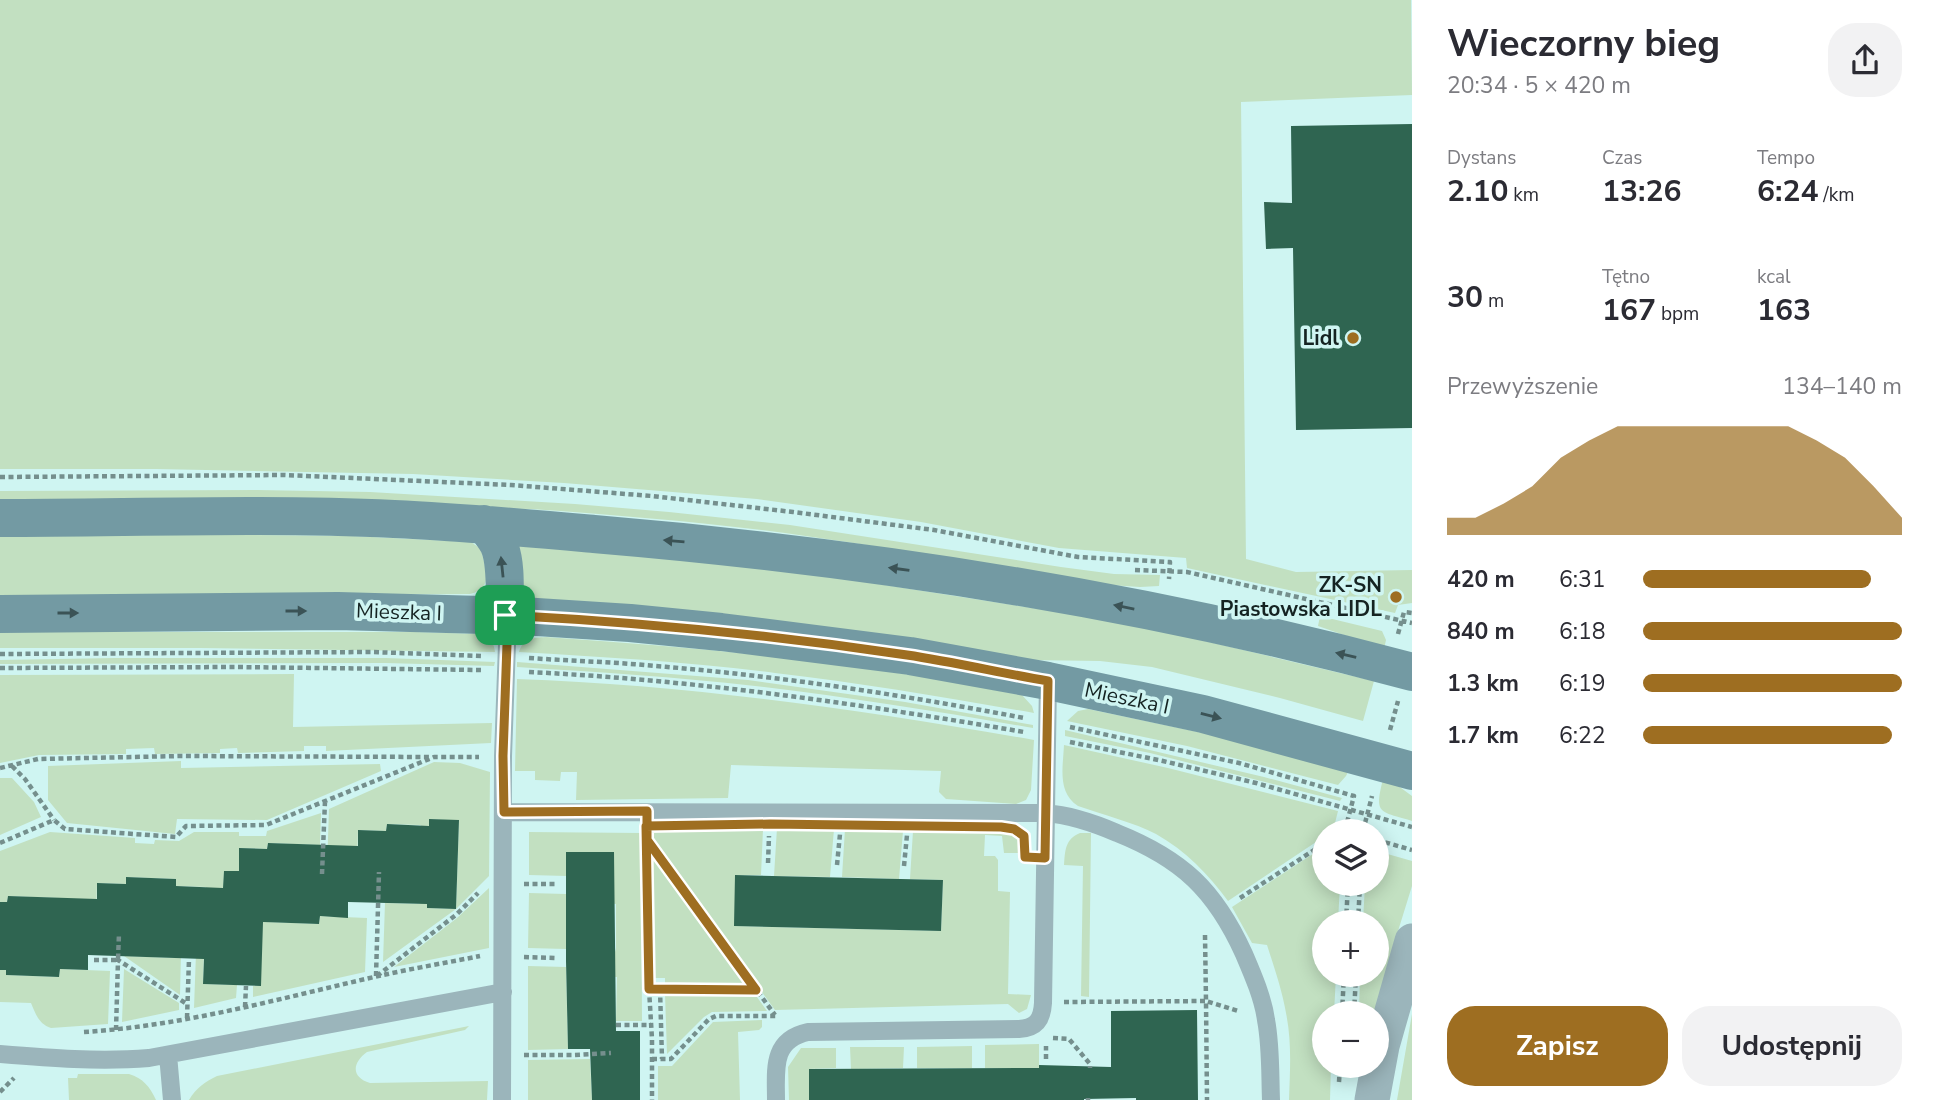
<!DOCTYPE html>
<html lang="pl">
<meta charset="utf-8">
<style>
body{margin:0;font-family:"Nunito Sans",sans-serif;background:#f2f2f3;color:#2b2b33;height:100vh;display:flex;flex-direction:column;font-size:26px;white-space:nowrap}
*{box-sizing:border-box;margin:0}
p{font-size:23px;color:#7c7c81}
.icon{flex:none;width:38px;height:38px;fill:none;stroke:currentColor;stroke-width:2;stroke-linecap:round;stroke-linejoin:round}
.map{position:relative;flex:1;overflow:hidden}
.drawer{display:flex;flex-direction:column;background:#fff;width:525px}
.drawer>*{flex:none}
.buttons{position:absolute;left:1312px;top:819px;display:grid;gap:14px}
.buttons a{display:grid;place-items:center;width:77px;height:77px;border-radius:50%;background:#fff;box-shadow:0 4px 18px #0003;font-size:35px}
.pin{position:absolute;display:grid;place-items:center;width:60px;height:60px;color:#fff;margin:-30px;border-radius:14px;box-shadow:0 4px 10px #0006}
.round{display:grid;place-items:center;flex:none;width:74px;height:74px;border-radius:28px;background:#f2f2f3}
.headline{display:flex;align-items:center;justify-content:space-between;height:119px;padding:0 35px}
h1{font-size:38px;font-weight:700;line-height:52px}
.stats{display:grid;grid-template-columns:repeat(3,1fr);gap:10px;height:119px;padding:7px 35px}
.stats div{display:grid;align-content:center}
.stats b{font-size:30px;font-weight:700}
.stats small{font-size:19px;font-weight:400}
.stats p{font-size:19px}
.chart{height:196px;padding:14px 35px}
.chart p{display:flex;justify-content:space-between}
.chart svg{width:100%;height:126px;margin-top:7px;fill:#9e6e21;opacity:.7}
.action{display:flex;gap:14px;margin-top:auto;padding:14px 35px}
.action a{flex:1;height:80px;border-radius:28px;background:#9e6e21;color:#fff;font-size:28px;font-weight:700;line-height:80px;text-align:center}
.action a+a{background:#f2f2f3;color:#2b2b33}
ul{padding:0 35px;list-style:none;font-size:23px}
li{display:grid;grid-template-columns:112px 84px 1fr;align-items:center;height:52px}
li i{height:18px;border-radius:9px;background:#9e6e21}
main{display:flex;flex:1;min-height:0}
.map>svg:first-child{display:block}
</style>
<main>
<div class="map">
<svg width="1412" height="1100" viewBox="0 0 1412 1100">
<rect width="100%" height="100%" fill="#cff5f2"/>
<path fill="#c2e0c1" d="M0,0h1411l1,95 -171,7 5,457 50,13 116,-2v33l-14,2 -3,8 -208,-45 -1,-10 -127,-10 -138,-26 -164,-23 -193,-16 -151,-9 -257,-5h-156z
M257,490l113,2 205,12 94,8 121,13 271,42 53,7 46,1 -1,11 -19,1 -30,-2c-108,-18 -216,-37 -325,-52 -84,-11 -169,-18 -254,-24l-531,-8v-10z
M135,534l217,2 119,6 10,7c4,19 14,39 -11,45l-470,3v-62z
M519,544l250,23 296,46 102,19 207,49 -11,40 -83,-23 -128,-31 -52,-6 -72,-1 -503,-60 -6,-6z
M1320,616l62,15 4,9 -2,9 -66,-23z
M0,632h415l66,2c9,2 13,9 14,18l-295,-4h-200z
M546,637c115,8 230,17 345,35 43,6 87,15 131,23l10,11 2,7c-86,-15 -172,-30 -259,-40 -85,-11 -170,-16 -256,-21 4,-14 14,-14 27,-15z
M115,658h271l109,4 -1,4 -109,-3 -385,1v-4z
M517,662l231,18 157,22 128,23v3c-92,-16 -185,-31 -278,-42 -79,-9 -158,-14 -238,-19z
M294,674l-1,53 199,-4 -1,20 -165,8v-5h-22v5l-66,2 -1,-5 -17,1v4l-65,1 -1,-6 -28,1v5l-87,1 -39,8v-88z
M517,679c173,6 346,31 517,61l-3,50 -5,10 -10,4 -70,-5 -7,-7 2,-21 -210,-6 -3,33 -152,2 1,-28h-16l-1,9 -25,-1v-9h-20z
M1088,709l115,24 146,37 -3,6 -8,9 -151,-39 -120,-25 11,-10z
M1065,730l199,47 78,21 -2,3 -190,-48 -85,-17z
M1064,745l104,23 170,43 -5,20h-8v5l-97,65c-20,-27 -42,-50 -72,-67 -21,-11 -55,-20 -78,-28 -21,-14 -15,-39 -14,-61z
M181,761v7l199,-4 1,7 -114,49 -90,-1 -2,15 -108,-11 -19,-23v-34z
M434,762l26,1 30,9 -1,104 -33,33 -73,53 2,-59 35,1 7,-9v13l29,1 3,-88 -30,-2v12l-9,-6 -33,-1 -1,7 -28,-1 -1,38 -30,-1 2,-58z
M0,778h12l22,24 7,15 -41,18z
M1383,779l14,6 15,11v25c-33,-10 -38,-6 -29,-42z
M321,813l-1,32 -52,-2 -1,6 -28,-1v23h-15l-1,32 -17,-1v-15l-30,-1v-7l-50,-2v7l-29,-1 -1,38 -38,11 1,-34 -51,-2 -1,6h-7v-51l50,-19 85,6v5l19,1 1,-4 24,1 15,-9h45v4h27l1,-5z
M777,828l57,1 -4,48 -56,-1z
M763,829l-2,46h-26v51l206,5 2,-51 -33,-1 3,-48 97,1c10,4 13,11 12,21h-18l-2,-17 -17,-1 -1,21h11l3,4v31l12,1 -2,102 23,1 -4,14 -8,4 -11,-9 -233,6 -124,-170v-10z
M845,829l58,2 -4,48 -57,-2z
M529,832l112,1 1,188h-26l1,-44h-8l7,-29v-44l-8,-1 6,-26v-25h-47v24l-38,-1z
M1080,833h11l-2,164 -8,-1 2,-130 -19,-1c1,-14 1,-26 16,-32z
M1325,846v38h15l-2,38h-13v53h11l-2,38h-9v53h6l-1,34h-41c1,-29 3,-58 -3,-87 -4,-23 -12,-46 -19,-68l-15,-2 -20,-36z
M1377,851l35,10v25l-18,58 -17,69h-18l1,-38h17v-53h-14l2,-38h12z
M652,852l97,135 -84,-3v-6h-10z
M489,888v60l-95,19 63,-49z
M529,893l37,1v55l-38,-1z
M238,916l29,6 52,2 1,-8 47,2 -2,54 -112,25v-11h8z
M181,953l-1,42 -56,-39 52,2z
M196,953h8l-1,31 34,1 -1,13 -42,10z
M528,966l38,1 2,82 -40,1z
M60,969l50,2 -2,53 -57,4c-12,-4 -15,-13 -20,-25l-31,-1v-32h6v5l53,2z
M124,969l55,34v7l-57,12z
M754,993l13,18 -55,1 -8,5 -37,37 -2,-60z
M1412,1014v86h-15z
M762,1020v7l-3,3 -21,2 2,68h-82v-34h14l41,-44z
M469,1026l-4,4 -98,22c-15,11 -16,25 3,31l118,-2 -1,19h-298c7,-12 16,-18 28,-24z
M1039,1044v24h-54v-23z
M972,1046v22h-55v-21z
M850,1047h54l-1,21 -52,1z
M801,1048h35v20l-27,1v31h-20l-1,-33z
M590,1059l2,41h-64v-40z
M78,1074h51c14,4 21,13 27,26h-87l-1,-22h9z"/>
<path fill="#2f6551" d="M1412,124v304l-116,2 -3,-182 -27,1 -2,-47 28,1 -1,-77z
M429,819l30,1 -3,89 -29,-1v-4l-79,-2v16l-28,-2 -1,8 -56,-2 -2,64 -58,-2 1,-25 -116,-4v15l-28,-1 -1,8 -53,-2v-5h-6v-68h7l1,-6 89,3v-16l29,1v-7l50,2v7l47,2 1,-17h15v-23l28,1 1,-6 90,3v-16l28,1 1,-7 42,2z
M566,852h48l2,179h24v69h-48l-2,-51h-22l-2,-88z
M735,875l208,5 -2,51 -207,-5z
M1197,1010l1,90h-62v-2l-52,1v1h-275v-31l230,-1v-3l72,2v-56z"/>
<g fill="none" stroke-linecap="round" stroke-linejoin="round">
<path stroke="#758f8d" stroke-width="4.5" stroke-dasharray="5 3.5" stroke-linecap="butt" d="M0,477l284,-2 227,10 141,11 141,16 141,18 144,27 92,5 -1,17
M1135,570l52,2 225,51
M1398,634l6,-22 8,1
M0,654l372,-2 110,4
M529,658c43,3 85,4 127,8 124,10 247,29 368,52
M0,668l236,-1 246,3
M529,672c167,8 331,32 495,60
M1070,727l169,36 115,33 -9,34 4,1
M1390,730l8,-29
M1070,742l93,19 93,22 156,44
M12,766l13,13 29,41
M0,768l38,-9 143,-3 249,1
M1363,831l9,-35
M647,836l2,153 107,1
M1377,840l35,10
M647,841l128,174
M0,843l54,-23 11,9 111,8 10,-11 80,-1 168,-68h45
M768,863l1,-27
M837,865l3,-31
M904,866l3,-31
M322,874l3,-73
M524,884h31
M1240,898l85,-55
M1346,922l2,-38
M1358,922l2,-38
M1205,935l1,66 32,10
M524,957l31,1
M94,960h24l1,-27
M376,976l3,-104
M377,976l80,-62 21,-21
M649,989l3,50v61
M660,989l2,70
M1064,1002l142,-1 1,99
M245,1007l1,-21
M1342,1013l2,-38
M1354,1013l2,-38
M187,1018l2,-59
M616,1025h35
M116,1030l2,-70 69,44
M84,1032c98,-6 194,-33 290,-55 35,-8 71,-14 106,-21
M1053,1038l16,1 21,25v4
M524,1055h51l36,-2
M652,1059h19l38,-40 7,-3h60
M1046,1059v-13
M1339,1082l1,-16
M0,1092l14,-14
M1088,1100v-2"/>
<path stroke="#9bb5bb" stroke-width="18" d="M504,812l541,1c26,2 49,10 72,20 65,26 98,57 127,121 9,21 19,44 22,66 5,26 4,54 5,80
M0,1054c49,4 99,8 149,4l354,-66
M168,1055l4,45
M502,1100l1,-344 4,-112 -2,-29
M776,1100c0,-30 -5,-60 32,-68l211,-3c17,-1 23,-9 24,-26l5,-322"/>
<path stroke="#9bb5bb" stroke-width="35" d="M1372,1100l10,-54 30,-105"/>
<path stroke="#739aa3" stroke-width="38" d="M0,518c131,0 263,-5 394,1 67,3 133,9 200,15 275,23 551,66 818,138
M484,524c6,8 13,15 16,24 7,20 4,46 5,67
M0,614l338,-3 183,5 109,7 91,9 189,24 138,25 155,33 209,57"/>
</g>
<defs><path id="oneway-solid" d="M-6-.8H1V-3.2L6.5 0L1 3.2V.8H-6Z" transform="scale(1.75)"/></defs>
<g fill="#3b5356">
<use href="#oneway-solid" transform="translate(674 541) rotate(-175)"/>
<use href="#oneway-solid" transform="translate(502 567) rotate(-96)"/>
<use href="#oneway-solid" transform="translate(899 569) rotate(-172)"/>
<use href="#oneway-solid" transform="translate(1124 607) rotate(-169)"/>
<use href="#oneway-solid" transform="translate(296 611)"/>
<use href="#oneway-solid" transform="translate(68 613)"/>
<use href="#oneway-solid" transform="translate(1346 655) rotate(-167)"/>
<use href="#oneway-solid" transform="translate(1211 716) rotate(14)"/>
</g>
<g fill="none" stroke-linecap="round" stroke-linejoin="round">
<g stroke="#fff" stroke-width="14">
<path id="route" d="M505,615l2,29 -4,112 1,56 143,-1v29l109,150 -107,-1 -3,-163 124,-2 231,3 13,2 10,7 1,21 20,1 3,-177c-47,-8 -94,-19 -141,-26 -134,-20 -268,-33 -402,-40"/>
</g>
<use href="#route" stroke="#9e6e21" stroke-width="9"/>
</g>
<g fill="#9e6e21" stroke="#cff5f2" stroke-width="2.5">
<circle cx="1353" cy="338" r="7"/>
<circle cx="1396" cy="597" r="7"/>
</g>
<g text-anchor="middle" stroke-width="7" stroke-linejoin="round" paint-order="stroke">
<g font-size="21" font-weight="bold" fill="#152322" stroke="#cff5f2" text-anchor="end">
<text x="1339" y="345">Lidl</text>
<text x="1382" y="592">ZK-SN<tspan x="1382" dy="24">Piastowska LIDL</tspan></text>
</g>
<g font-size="21" fill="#152322" stroke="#cff5f2">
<text transform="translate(399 612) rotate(2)" y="7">Mieszka I</text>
<text transform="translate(1127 698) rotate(12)" y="7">Mieszka I</text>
</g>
</g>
</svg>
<div class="buttons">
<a><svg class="icon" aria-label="layers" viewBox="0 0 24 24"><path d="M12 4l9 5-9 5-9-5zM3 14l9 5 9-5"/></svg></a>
<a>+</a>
<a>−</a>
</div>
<div class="pin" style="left:505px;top:615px;background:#1e9e55"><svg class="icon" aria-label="arrive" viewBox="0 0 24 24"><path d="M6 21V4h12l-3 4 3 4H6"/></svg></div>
</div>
<section class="drawer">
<div class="headline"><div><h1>Wieczorny bieg</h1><p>20:34 · 5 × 420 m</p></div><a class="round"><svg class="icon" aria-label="share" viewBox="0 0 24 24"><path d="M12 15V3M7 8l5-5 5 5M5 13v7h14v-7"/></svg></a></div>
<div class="stats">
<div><p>Dystans</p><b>2.10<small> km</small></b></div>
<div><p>Czas</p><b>13:26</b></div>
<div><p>Tempo</p><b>6:24<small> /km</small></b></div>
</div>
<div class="stats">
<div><b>30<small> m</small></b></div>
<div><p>Tętno</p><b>167<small> bpm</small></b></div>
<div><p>kcal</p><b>163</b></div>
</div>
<div class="chart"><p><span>Przewyższenie</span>134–140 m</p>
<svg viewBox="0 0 160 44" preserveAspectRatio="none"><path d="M0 44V38L10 38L20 33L30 27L40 17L50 11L60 6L70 6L80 6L90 6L100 6L110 6L120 6L130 11L140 17L150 27L160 38V44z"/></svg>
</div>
<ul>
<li><b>420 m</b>6:31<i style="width:88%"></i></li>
<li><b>840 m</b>6:18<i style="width:100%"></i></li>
<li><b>1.3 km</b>6:19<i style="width:100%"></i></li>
<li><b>1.7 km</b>6:22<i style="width:96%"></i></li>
</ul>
<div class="action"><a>Zapisz</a><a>Udostępnij</a></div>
</section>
</main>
